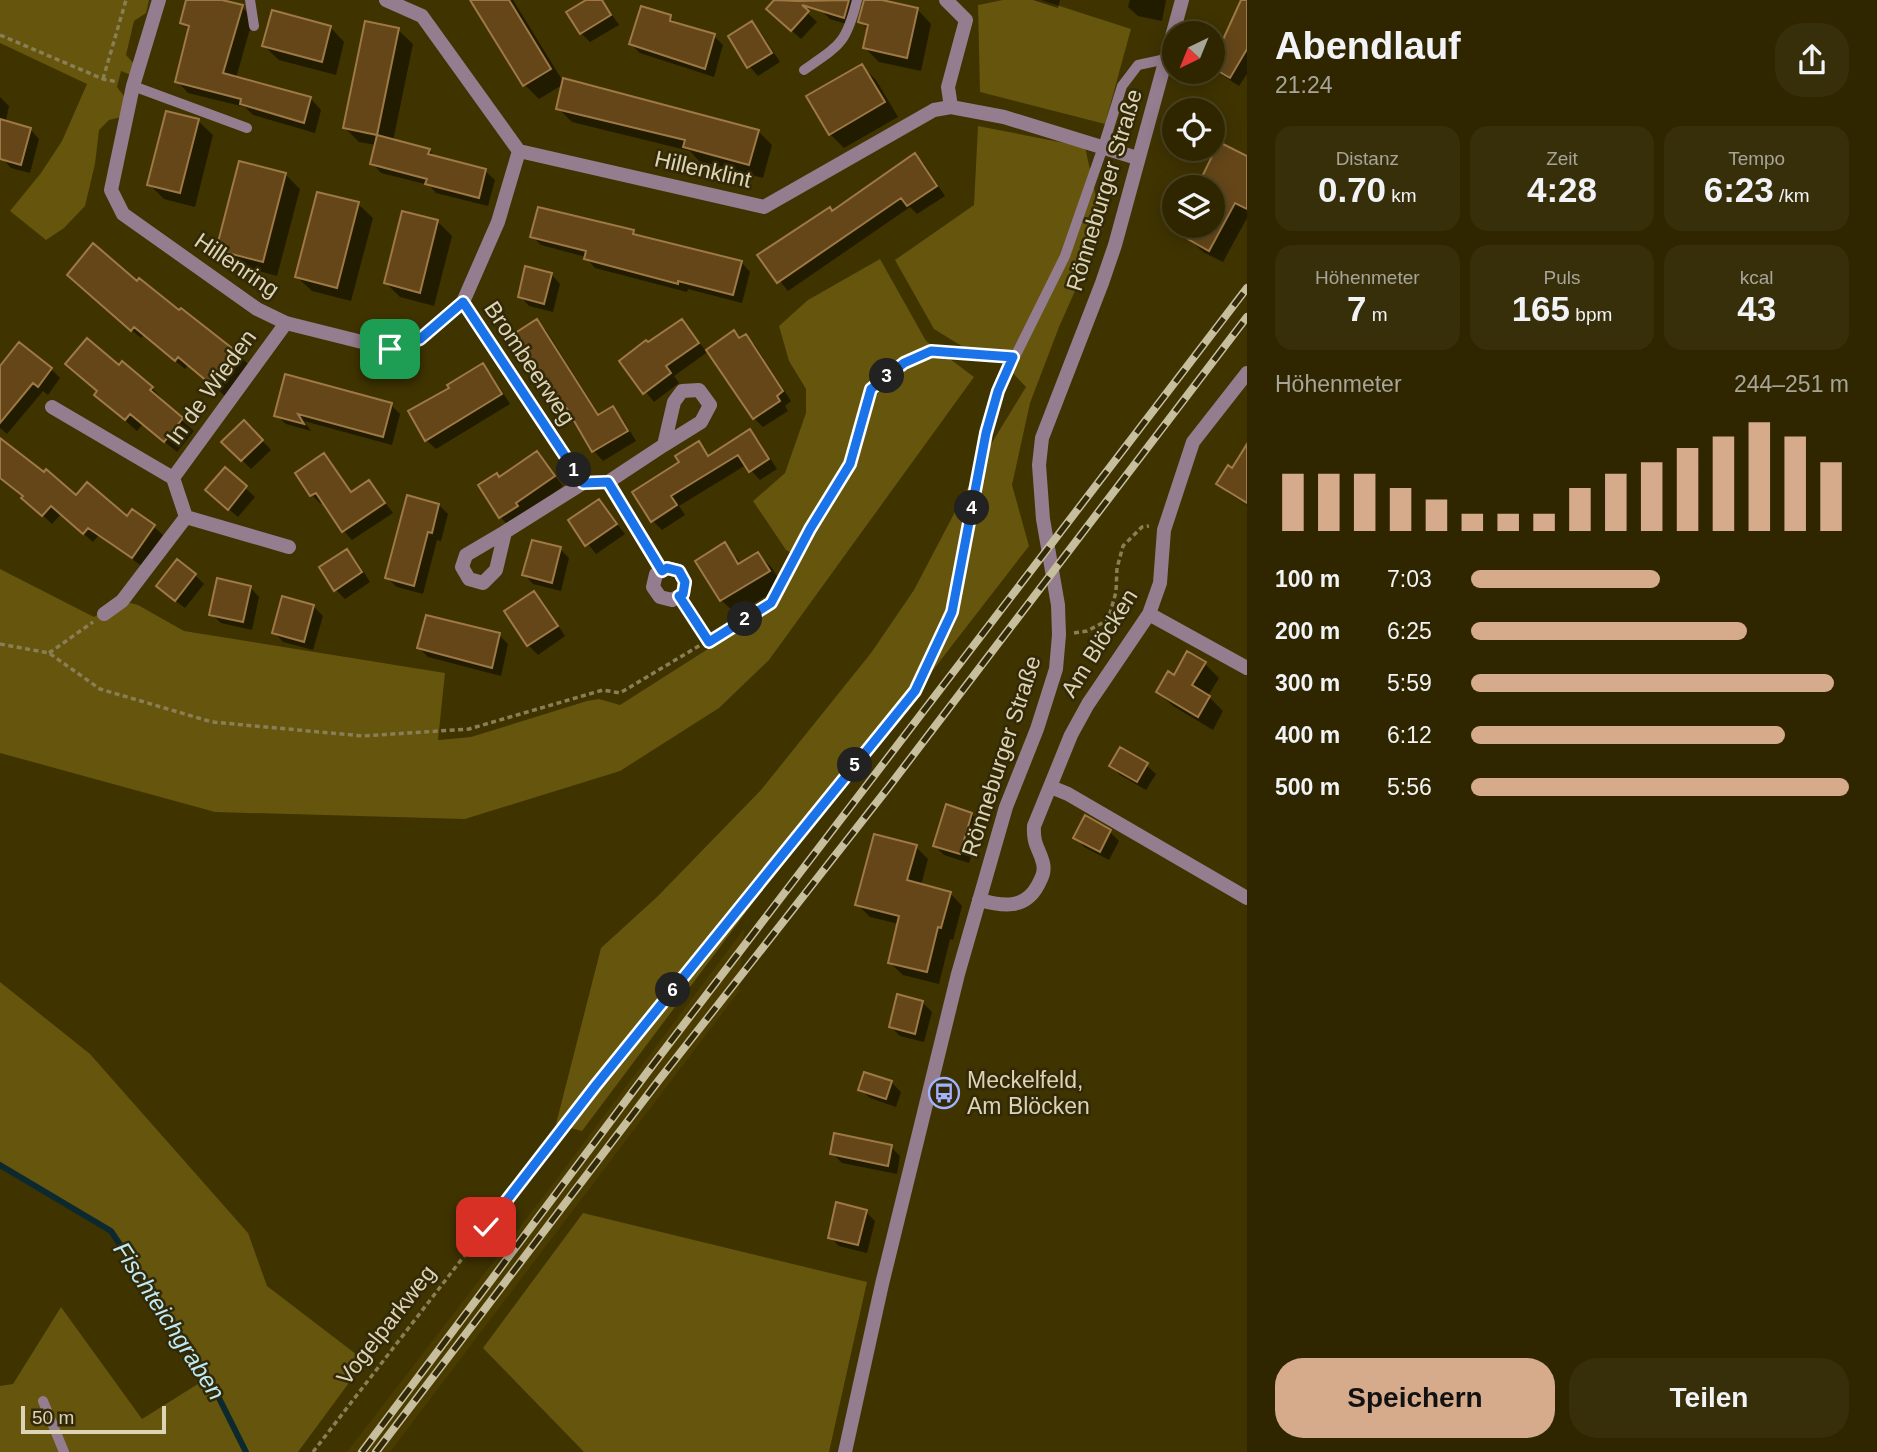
<!DOCTYPE html>
<html lang="de">
<meta charset="utf-8">
<style>
body{margin:0;font-family:Helvetica,sans-serif;background:#372e0a;color:#f1f3f6;height:100vh;display:flex;flex-direction:column;font-size:26px;white-space:nowrap}
*{box-sizing:border-box;margin:0}
p{font-size:23px;color:#a7a599}
.icon{flex:none;width:38px;height:38px;fill:none;stroke:currentColor;stroke-width:2;stroke-linecap:round;stroke-linejoin:round}
.map{position:relative;flex:1;overflow:hidden}
.details{display:flex;flex-direction:column;background:#2f2600;width:630px}
.details>*{flex:none}
.needle{width:46px;rotate:223deg}
.tools{position:absolute;left:1162px;top:21px;display:grid;gap:14px}
.tools a{display:grid;place-items:center;width:63px;height:63px;border-radius:50%;background:#2f2600;box-shadow:0 4px 18px #0003,0 0 0 2px #4a4322;font-size:35px}
.scale{position:absolute;left:21px;bottom:18px;width:145px;box-sizing:border-box;padding-left:7px;border:4px solid #ddd4b6;border-top:0;font-size:19px;line-height:24px;white-space:nowrap;color:#ddd4b6;-webkit-text-stroke:5px #322908;paint-order:stroke}
.pin{position:absolute;display:grid;place-items:center;width:60px;height:60px;color:#fff;margin:-30px;border-radius:14px;box-shadow:0 4px 10px #0006}
.km{position:absolute;width:35px;height:35px;margin:-18px;border-radius:50%;background:#222;color:#fff;font-size:19px;line-height:35px;text-align:center}
.round{display:grid;place-items:center;flex:none;width:74px;height:74px;border-radius:28px;background:#372e0a}
.head{display:flex;align-items:center;justify-content:space-between;height:119px;padding:0 28px}
h1{font-size:38px;font-weight:700;line-height:52px}
.stats{display:grid;grid-template-columns:repeat(3,1fr);gap:10px;height:119px;padding:7px 28px}
.stats div{display:grid;align-content:center;border-radius:18px;background:#372e0a;text-align:center}
.stats b{font-size:35px;font-weight:700}
.stats small{font-size:19px;font-weight:400}
.stats p{font-size:19px}
.chart{height:196px;padding:14px 28px}
.chart p{display:flex;justify-content:space-between}
.chart svg{width:100%;height:126px;margin-top:7px;stroke:#d6ab8b;stroke-width:6}
.action{display:flex;gap:14px;margin-top:auto;padding:14px 28px}
.action a{flex:1;height:80px;border-radius:28px;background:#d6ab8b;color:#111;font-size:28px;font-weight:700;line-height:80px;text-align:center}
.action a+a{background:#372e0a;color:#f1f3f6}
ul{padding:0 28px;list-style:none;font-size:23px}
li{display:grid;grid-template-columns:112px 84px 1fr;align-items:center;height:52px}
li i{height:18px;border-radius:9px;background:#d6ab8b}
main{display:flex;flex:1;min-height:0}
.map>svg:first-child{display:block}
</style>
<main>
<div class="map">
<svg width="1247" height="1452" viewBox="0 0 1247 1452">
<rect width="100%" height="100%" fill="#3f3300"/>
<path fill="#4a3c00" d="M744,929l-5,62 -349,461h-43l194,-252z"/>
<path fill="#66550c" d="M0,0h149l-3,13 -12,8 -8,34 9,10 -4,10 -10,-4 -4,16 10,13 -6,17 -12,3 -10,10 -4,34 -10,42 -21,22 -18,12 -36,-29 31,-38 21,-32 25,-57 -87,-41z
M1003,0h38l90,29 -26,95 -125,-32 -2,-87z
M978,126l107,21 18,81 -44,99 -29,76 -18,82 17,61 -264,341 -183,244 -26,-7 45,-176 56,-51 104,-107 110,-137 43,-63 74,-141 38,-62 -33,-35 -25,-2 -34,-21 -39,-69 79,-55z
M880,259l46,82 48,36 -205,283 -50,48 -99,63 -155,48 -250,-7 -215,-59v-184l94,48 28,-16 16,4 46,26 261,42 -7,67 33,-3 116,-36 12,-2 21,6 154,-98 24,-51 -12,-6 -33,-49 32,-28 21,-60v-24l-17,-28 -10,-35 29,-26z
M0,982l90,72 158,179 19,53 98,75 -67,91h-298v-66l13,-2 48,-77 81,112 67,-42 -98,-146 -111,-66z
M583,1213l284,69 -38,170h-245l-101,-104z"/>
<path fill="#0007" d="M187,0h28l27,7 11,11 -17,60 74,20 11,12 -6,23 -62,-18 -8,-8 -57,-14 -11,-12 13,-50 -8,-8z
M472,0h41l51,83 194,48 14,14 -9,33 -64,-17 -9,-10 -118,-29 -14,-14 6,-24 -25,15 -14,-14z
M589,0h13l17,25 -29,17 -9,-9z
M776,0h18l23,22 -16,17 -33,-30z
M824,0h35l3,4 -3,4 -6,18 -23,-7 -9,-9z
M867,0l50,9 14,15 -10,47 -42,-9 -14,-14 4,-18 -9,-8z
M1033,0h27l-2,8z
M1130,0h36l-4,21 -24,-5 -10,-9z
M1238,11l9,4v59l-8,12 -26,-17v-14l6,-10 2,1z
M670,17l8,8 36,11 9,9 -9,32 -74,-24 -9,-9z
M752,23l9,10 19,29 -22,14 -9,-10z
M330,27l14,15 -8,33 -57,-15 -15,-14z
M398,30l15,14 -20,97 36,9 8,8 48,13 10,9 -7,26 -52,-13 -7,-8 -48,-12 -9,-10 4,-18 -17,-3 -14,-14z
M862,66l14,14 22,37 -54,31 -14,-14z
M0,97l9,9 -6,29 -3,-1z
M198,121l15,14 -18,72 -31,-8 -15,-15z
M30,129l9,10 -9,34 -19,-5 -9,-10z
M1220,145l27,13v60l-24,44 -20,-10 -13,-13 7,-13h16v-39l-13,-2z
M915,155l9,9 21,32 -28,18 -7,-7 -122,84 -28,-35 73,-43z
M285,174l15,15 -23,87 -45,-12 -14,-14z
M358,204l15,14 -22,83 -39,-10 -15,-14z
M404,213l34,9 14,14 -18,70 -34,-9 -14,-14z
M633,232l5,5 103,25 9,10 -8,31 -54,-14 -1,3 -92,-24 -9,-11 -45,-12 -9,-9z
M551,274l9,10 -7,28 -24,-6 -9,-10z
M137,283l104,74 9,9 -25,30 -37,-31 -3,4 -41,-34 -3,3 -63,-54z
M536,321l10,9 54,86 13,-7 9,9 14,23 -33,20 -9,-10 -20,-34 -10,-9 -22,-34 -2,1 -10,-9z
M682,321l24,30 28,-18 7,7 5,-4 9,9 36,56 -6,5 3,5 -25,16 -9,-9 -45,-67 -35,25 5,7 -25,19 -33,-41z
M483,366l9,9 18,29 -74,45 -10,-9 -15,-28 41,-23z
M119,368l33,20 11,12 -2,2 33,29 -17,21 -34,-28 -6,7 -41,-36z
M0,369h51l9,9 -12,17 -5,-4 -36,43 -7,-6z
M391,405l9,9 -8,31 -88,-24 7,10 -25,-7 -10,-9z
M244,422l27,28 -20,19 -27,-27z
M750,432l9,9 18,28 -17,11 -14,-15 -67,41 6,9 -23,15 -9,-9 28,-59 18,-18 12,13z
M0,453l76,44 52,22 25,7 10,9 -21,31 -44,-30 -5,6 -32,-28 -9,10 -28,-27 -24,-19z
M537,453l26,33 -54,40 -9,-9v-39z
M324,455l9,10 20,28 16,-11 24,31 -41,27 -9,-10 -19,-28 -3,2 -9,-9z
M1238,461l9,6v38l-19,-12 -9,-9 14,-14z
M225,469l30,28 -17,20 -21,-18z
M599,501l26,33 -29,20 -26,-33z
M439,505l9,9 -7,27 -4,-1 -14,54 -26,-7 -10,-9z
M724,545l18,19 16,-10 14,14 11,18 -47,28 -15,-14z
M560,549l9,9 -8,33 -28,-7 -9,-10z
M347,551l9,9 14,22 -25,17 -9,-9z
M195,575l9,9 -19,24 -17,-13z
M250,587l9,10 -7,33 -31,-7 -10,-9z
M534,593l9,9 22,34 -27,19 -10,-10 -22,-34z
M313,606l10,10 -10,34 -30,-8 -9,-10z
M499,635l9,9 -7,32 -73,-19 -9,-9z
M1205,664l14,14 -11,18 15,15 -10,19 -40,-24 -15,-14 16,-15z
M1146,765l10,9 -10,16 -26,-15 -9,-9z
M971,814l10,9 -12,40 -25,-8 -9,-9z
M1085,817l25,15 9,9 -10,19 -25,-13 -9,-10z
M916,847l12,12 -7,26 29,8 12,13 -9,34 -3,-1 -11,45 -36,-9 -13,-12 9,-39 -29,-7 -13,-13z
M922,1002l10,10 -8,30 -24,-6 -9,-9z
M891,1082l10,10 -5,15 -26,-9 -10,-9z
M891,1147l9,9 -3,18 -55,-11 -10,-10z
M866,1212l9,9 -8,32 -28,-7 -9,-9z"/>
<g fill="none" stroke-linecap="round" stroke-linejoin="round">
<path stroke="#0c292f" stroke-width="6" d="M0,1165l111,66 98,147 37,74"/>
</g>
<path fill="#644619" stroke="#9e7945" stroke-width="2" d="M186,0h36l21,5 -20,68 88,24 -7,26 -64,-19 1,-5 -66,-17 14,-56 -9,-3z
M470,0h39l42,69 -28,17z
M586,0h16l9,15 -31,19 -14,-22z
M774,0l24,1 51,-1 -5,18 -42,-13 7,6 -18,20 -25,-22z
M864,0h18l36,8 -11,50 -44,-10 5,-23 -10,-3z
M1241,0h6v49l-17,29 -17,-10v-16l5,-9 3,1z
M641,6l30,9 -1,6 45,13 -10,35 -76,-25z
M272,10l59,16 -9,36 -60,-16z
M365,21l34,7 -22,107 -34,-7z
M752,21l20,32 -25,15 -19,-32z
M862,64l23,38 -56,33 -23,-39z
M563,78l196,52 -10,35 -66,-18 2,-7 -129,-31z
M166,111l33,8 -19,74 -33,-8z
M0,119l31,9 -10,37 -21,-6z
M377,135l53,14 -2,5 58,15 -7,29 -54,-14 2,-5 -57,-15z
M1219,142l28,14v53l-12,-6 -26,48 -21,-12 7,-13h18v-39l-15,-2z
M915,153l22,33 -30,20 -6,-8 -124,85 -20,-28 73,-48 2,4z
M239,161l47,12 -23,89 -47,-12z
M317,192l42,10 -22,86 -42,-11z
M538,207l96,23 -1,4 109,27 -9,34 -55,-14v3l-94,-25 2,-8 -56,-14z
M402,211l36,9 -18,73 -36,-10z
M93,243l44,38 2,-3 40,32 2,-2 61,48 -27,32 -37,-31 -3,4 -41,-34 -3,4 -64,-56z
M525,266l27,7 -8,31 -26,-7z
M537,319l61,96 15,-9 15,25 -36,21 -26,-45 -4,2 -29,-45 -4,3 -20,-30z
M682,319l17,24 -33,23 5,7 -28,21 -24,-33 27,-21 2,2z
M734,330l5,8 7,-4 37,57 -6,5 3,5 -27,18 -47,-69z
M87,338l32,27 3,-4 31,26 -3,3 33,28 -19,24 -34,-28 -5,6 -31,-25 3,-4 -32,-27z
M19,342l33,26 -14,19 -5,-4 -33,40v-57z
M483,363l19,31 -77,47 -17,-30 41,-23 -2,-3z
M285,374l107,29 -9,34 -85,-23 6,10 -30,-8z
M244,420l19,20 -22,21 -20,-19z
M750,429l19,30 -20,13 -11,-17 -67,41 6,9 -26,17 -19,-30 47,-30 -4,-6 24,-15 9,15z
M0,438l44,34 2,-3 30,26 11,-13 40,34 5,-7 23,16 -23,33 -44,-30 -5,6 -32,-28 -9,10 -21,-18 2,-2 -23,-18z
M1247,444v59l-31,-19 12,-19 4,3z
M537,451l18,25 -39,27 2,3 -19,12 -21,-33 19,-12 2,4z
M324,453l27,39 18,-12 16,23 -43,29 -26,-39 -6,3 -15,-23z
M225,467l22,19 -19,24 -23,-20z
M407,495l32,9 -7,29 -4,-1 -14,54 -29,-8z
M599,499l18,25 -32,22 -17,-26z
M532,540l29,7 -9,36 -30,-8z
M725,542l13,22 20,-12 12,19 -50,30 -25,-40z
M347,549l15,23 -28,19 -15,-24z
M177,559l19,15 -21,27 -19,-15z
M217,578l34,8 -8,36 -34,-7z
M534,591l24,35 -31,20 -23,-35z
M282,596l32,9 -10,37 -32,-9z
M426,615l74,18 -8,35 -75,-20z
M1187,651l19,11 -14,23 18,11 -12,21 -42,-25 12,-21 6,4z
M1120,747l28,16 -11,19 -28,-16z
M946,804l26,9 -12,41 -27,-8z
M1085,815l26,15 -11,22 -27,-14z
M874,834l43,11 -10,35 44,12 -10,36 -3,-1 -11,45 -39,-9 11,-47 -44,-11z
M897,994l26,7 -8,33 -26,-7z
M864,1072l28,9 -6,18 -28,-9z
M834,1133l58,12 -4,21 -58,-12z
M836,1202l31,8 -9,35 -30,-7z"/>
<g fill="none" stroke-linecap="round" stroke-linejoin="round">
<path stroke="#897e55" stroke-width="3.5" stroke-dasharray="5 3.5" stroke-linecap="butt" d="M0,35l103,44 15,3
M103,79l23,-79
M687,609l22,33
M1074,633l13,-2 21,-11 8,-28 1,-24 6,-22 19,-19 7,-1
M0,644l49,9 51,36 112,33 151,14 106,-7 134,-39 17,3 151,-90 39,-74 40,-65 21,-75 33,-26 27,-12 69,5
M49,653l44,-31
M313,1452l283,-367 311,-383"/>
<path stroke="#947d8e" stroke-width="10" d="M250,0l4,26
M804,70c36,-25 42,-26 53,-70
M133,86l114,42
M915,691l37,-79 34,-179 12,-42 67,-135 38,-109 19,-61 16,-21 28,-6
M43,1401l21,51"/>
<path stroke="#947d8e" stroke-width="14" d="M159,0l-26,86 -22,104 12,24 134,95 29,14 104,26 30,-10 43,-37 35,-80 21,-71
M386,0l36,16 97,135 245,56 170,-97 17,-3 53,10 133,41
M946,0l20,20 -18,67 3,20
M463,302l120,181 -78,49
M52,407l121,71
M608,482l54,89 5,-3 12,3 6,11 -2,12 -11,6 -12,-3 -7,-10 3,-13 6,-3
M583,483l25,-1 56,-37 10,-43 8,-11 17,-1 11,15 -9,17 -37,23
M186,517l103,30
M505,532l-9,38 -13,13 -14,-4 -7,-12 4,-12z
M104,614l18,-13 64,-84 -13,-39 113,-155
M1149,614l98,54
M1051,787l17,7 179,104
M979,900c23,6 46,10 59,-15 4,-8 7,-13 5,-22 -4,-16 -10,-17 -9,-37l37,-91 17,-31 61,-90 11,-31 4,-53 29,-88 54,-69"/>
<path stroke="#947d8e" stroke-width="14" d="M845,1452l37,-168 76,-310 48,-167 31,-78 19,-60 3,-34 -1,-30 -15,-86 -4,-54 3,-27 60,-155 13,-38 67,-245"/>
<g stroke="#c7be9d" stroke-width="8">
<path id="rail" d="M362,1452l287,-382 598,-782
M376,1452l283,-372 229,-292 359,-471"/>
</g>
<use href="#rail" stroke="#322908" stroke-width="5" stroke-dasharray="16" stroke-linecap="butt"/>
</g>
<g fill="none" stroke-linecap="round" stroke-linejoin="round">
<g stroke="#fff" stroke-width="14">
<path id="route" d="M390,349l30,-10 43,-37 120,181 25,-1 54,89 5,-3 12,3 6,11 -2,12 -4,2 30,46 62,-39 39,-74 40,-65 21,-75 33,-26 27,-12 82,6 -15,34 -12,42 -34,179 -37,79 -319,394 -110,142"/>
</g>
<use href="#route" stroke="#1a73e8" stroke-width="9"/>
</g>
<defs>
<g id="bus-ring" transform="scale(1.575)"><circle r="9.5" fill="#322908" stroke="#a2b2fd" stroke-width="1.5"/><path d="M-5-6H5V4H4V6H2V4H-2V6H-4V4H-5ZM-3.5-4V0h7V-4ZM-3.5 1.2v1.5H-2V1.2ZM2 1.2v1.5H3.5V1.2Z" fill="#a2b2fd"/></g>
</defs>
<g fill-rule="evenodd">
<use href="#bus-ring" x="944" y="1093"/>
</g>
<g text-anchor="middle" stroke-width="5" stroke-linejoin="round" paint-order="stroke">
<g font-size="23" fill="#ddd4b6" stroke="#322908">
<text transform="translate(703 169) rotate(13)" y="8">Hillenklint</text>
<text transform="translate(1104 190) rotate(-73)" y="8">Rönneburger Straße</text>
<text transform="translate(237 265) rotate(34)" y="8">Hillenring</text>
<text transform="translate(530 363) rotate(56)" y="8">Brombeerweg</text>
<text transform="translate(211 387) rotate(-54)" y="8">In de Wieden</text>
<text transform="translate(1099 643) rotate(-58)" y="8">Am Blöcken</text>
<text transform="translate(1001 756) rotate(-72)" y="8">Rönneburger Straße</text>
<text transform="translate(386 1325) rotate(-52)" y="8">Vogelparkweg</text>
</g>
<g font-size="23" fill="#ddd4b6" stroke="#322908" text-anchor="start">
<text x="967" y="1088">Meckelfeld,<tspan x="967" dy="26">Am Blöcken</tspan></text>
</g>
<g font-size="24" font-style="italic" fill="#bfebf6" stroke="#322908">
<text transform="translate(169 1321) rotate(57)" y="8">Fischteichgraben</text>
</g>
</g>
</svg>
<div class="tools">
<a><svg class="needle" viewBox="-14 -14 28 28"><path d="M0-13l5 13h-10z" fill="#e53935"/><path d="M0 13l5-13h-10z" fill="#a7a599"/></svg></a>
<a><svg class="icon" aria-label="locate" viewBox="0 0 24 24"><circle cx="12" cy="12" r="6"/><path d="M12 2v4M12 18v4M2 12h4M18 12h4"/></svg></a>
<a><svg class="icon" aria-label="layers" viewBox="0 0 24 24"><path d="M12 4l9 5-9 5-9-5zM3 14l9 5 9-5"/></svg></a>
</div>
<div class="scale">50 m</div>
<div class="pin" style="left:390px;top:349px;background:#1e9e55"><svg class="icon" aria-label="arrive" viewBox="0 0 24 24"><path d="M6 21V4h12l-3 4 3 4H6"/></svg></div>
<div class="pin" style="left:486px;top:1227px;background:#d93025"><svg class="icon" aria-label="check" viewBox="0 0 24 24"><path d="M5 12l5 5 9-10"/></svg></div>
<b class="km" style="left:574px;top:470px">1</b>
<b class="km" style="left:745px;top:619px">2</b>
<b class="km" style="left:887px;top:376px">3</b>
<b class="km" style="left:972px;top:508px">4</b>
<b class="km" style="left:855px;top:765px">5</b>
<b class="km" style="left:673px;top:990px">6</b>
</div>
<section class="details">
<div class="head"><div><h1>Abendlauf</h1><p>21:24</p></div><a class="round"><svg class="icon" aria-label="share" viewBox="0 0 24 24"><path d="M12 15V3M7 8l5-5 5 5M5 13v7h14v-7"/></svg></a></div>
<div class="stats">
<div><p>Distanz</p><b>0.70<small> km</small></b></div>
<div><p>Zeit</p><b>4:28</b></div>
<div><p>Tempo</p><b>6:23<small> /km</small></b></div>
</div>
<div class="stats">
<div><p>Höhenmeter</p><b>7<small> m</small></b></div>
<div><p>Puls</p><b>165<small> bpm</small></b></div>
<div><p>kcal</p><b>43</b></div>
</div>
<div class="chart"><p><span>Höhenmeter</span>244–251 m</p>
<svg viewBox="0 0 160 44" preserveAspectRatio="none"><path d="M5 44V24M15 44V24M25 44V24M35 44V29M45 44V33M55 44V38M65 44V38M75 44V38M85 44V29M95 44V24M105 44V20M115 44V15M125 44V11M135 44V6M145 44V11M155 44V20"/></svg>
</div>
<ul>
<li><b>100 m</b>7:03<i style="width:50%"></i></li>
<li><b>200 m</b>6:25<i style="width:73%"></i></li>
<li><b>300 m</b>5:59<i style="width:96%"></i></li>
<li><b>400 m</b>6:12<i style="width:83%"></i></li>
<li><b>500 m</b>5:56<i style="width:100%"></i></li>
</ul>
<div class="action"><a>Speichern</a><a>Teilen</a></div>
</section>
</main>
